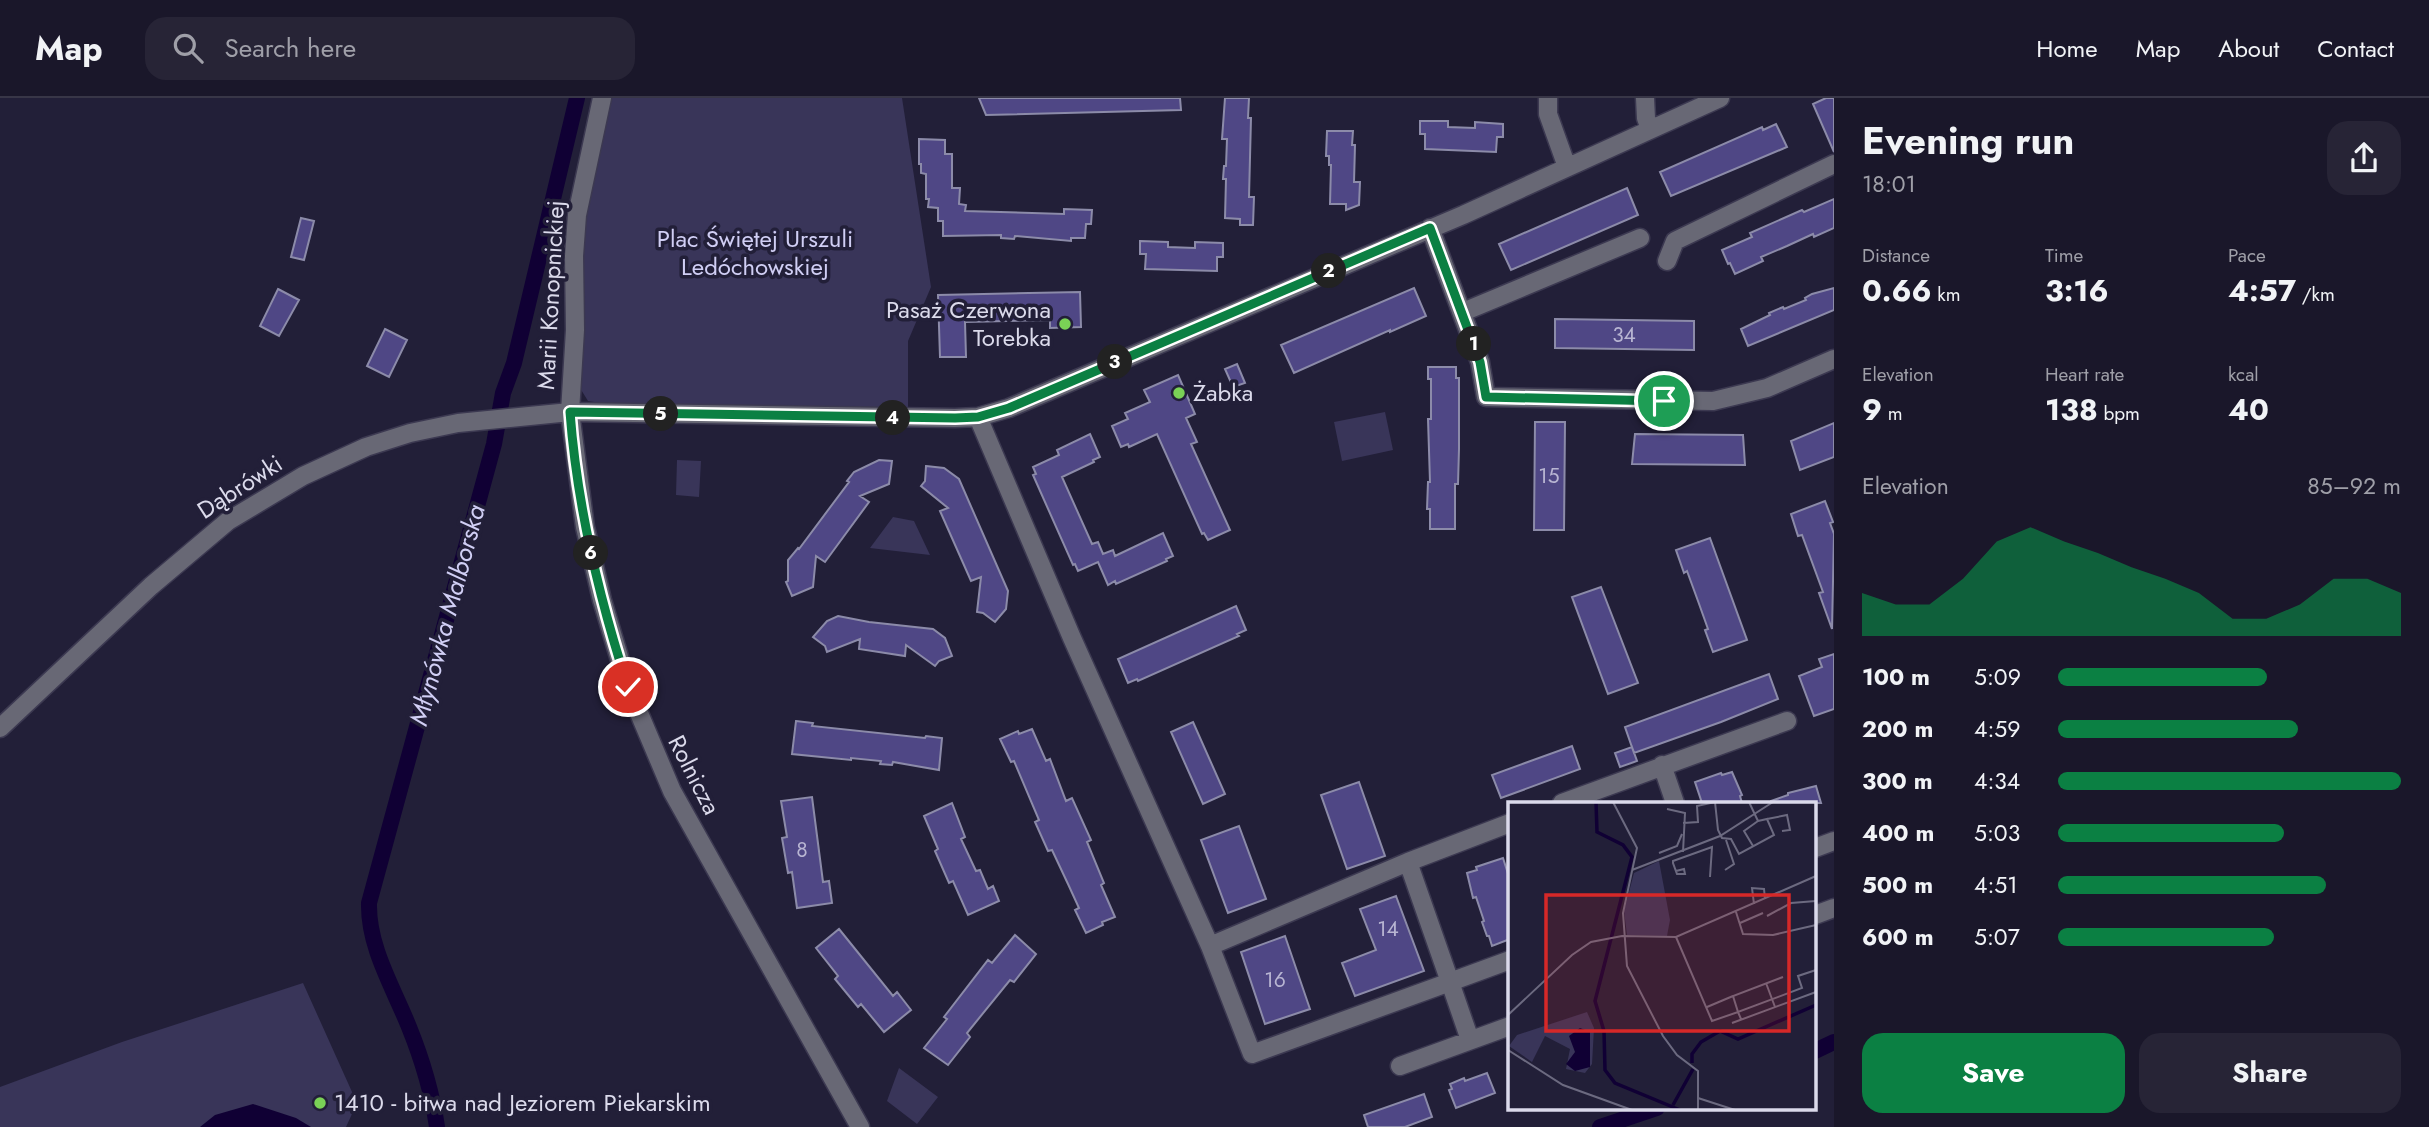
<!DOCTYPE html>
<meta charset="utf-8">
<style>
body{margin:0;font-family:Jost,sans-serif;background:#272436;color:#f1f3f6;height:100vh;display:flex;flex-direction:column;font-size:26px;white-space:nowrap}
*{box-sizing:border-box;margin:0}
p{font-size:23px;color:#9f9fa8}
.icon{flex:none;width:38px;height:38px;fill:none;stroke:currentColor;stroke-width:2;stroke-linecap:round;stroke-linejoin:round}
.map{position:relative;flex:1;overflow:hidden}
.panel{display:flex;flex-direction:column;background:#1a172a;width:595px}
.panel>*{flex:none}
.pin{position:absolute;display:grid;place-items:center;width:60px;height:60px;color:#fff;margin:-30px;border:4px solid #fff;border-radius:50%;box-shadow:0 2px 7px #0007}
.km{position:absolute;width:35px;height:35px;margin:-18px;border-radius:50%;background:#222;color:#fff;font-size:19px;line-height:35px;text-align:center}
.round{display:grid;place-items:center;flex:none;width:74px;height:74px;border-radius:21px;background:#272436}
.summary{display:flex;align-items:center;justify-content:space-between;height:119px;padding:0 28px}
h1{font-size:38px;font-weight:700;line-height:52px}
.metrics{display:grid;grid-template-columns:repeat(3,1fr);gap:10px;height:119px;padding:7px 28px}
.metrics div{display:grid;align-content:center}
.metrics b{font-size:30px;font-weight:700}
.metrics small{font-size:19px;font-weight:400}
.metrics p{font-size:19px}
.chart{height:196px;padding:14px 28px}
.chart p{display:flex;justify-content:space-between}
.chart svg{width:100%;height:126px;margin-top:7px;fill:#0b8043;opacity:.7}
.primary-button{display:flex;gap:14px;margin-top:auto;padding:14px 28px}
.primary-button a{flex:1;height:80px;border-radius:21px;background:#0b8043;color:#fff;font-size:28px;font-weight:700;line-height:80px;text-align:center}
.primary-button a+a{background:#272436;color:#f1f3f6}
ul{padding:0 28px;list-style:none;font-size:23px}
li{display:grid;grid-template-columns:112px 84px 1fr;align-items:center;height:52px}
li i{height:18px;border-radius:9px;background:#0b8043}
header{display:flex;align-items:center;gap:42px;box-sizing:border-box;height:98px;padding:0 35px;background:#1a172a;border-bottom:2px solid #383647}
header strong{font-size:33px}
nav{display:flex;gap:38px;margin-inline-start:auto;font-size:24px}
.search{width:490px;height:63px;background:#272436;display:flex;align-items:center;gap:18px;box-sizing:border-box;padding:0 24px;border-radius:21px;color:#9f9fa8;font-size:26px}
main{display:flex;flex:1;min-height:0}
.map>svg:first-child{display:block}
</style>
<header>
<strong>Map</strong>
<div class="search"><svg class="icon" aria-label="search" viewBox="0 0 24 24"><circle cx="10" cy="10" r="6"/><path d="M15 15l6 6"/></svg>Search here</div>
<nav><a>Home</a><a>Map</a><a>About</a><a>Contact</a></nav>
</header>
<main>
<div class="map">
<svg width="1834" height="1029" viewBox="0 0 1834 1029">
<rect width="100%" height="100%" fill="#221f38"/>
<path fill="#393559" d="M610,0h292l29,189 -23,54v66l-235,-1 -67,-2 -18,-3 -8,-13 3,-169z
M1385,314l8,38 -51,11 -8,-39z
M677,362l24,1 -2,36 -23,-2z
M893,419l21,4 16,34 -60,-7z
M303,885l54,120 -11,24h-346v-40l122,-45z
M899,970l39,29 -21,27 -30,-23z"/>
<path fill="#100034" d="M253,1006l43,14 15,9h-111l15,-12z"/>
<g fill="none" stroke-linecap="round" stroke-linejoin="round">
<path stroke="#100034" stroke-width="16" d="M1815,953l19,-9
M437,1029c-5,-35 -15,-68 -28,-100 -16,-40 -41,-80 -40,-124l125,-459 9,-51 11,-30 63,-265
M1600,1029l57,-19"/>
</g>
<path fill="#4f4785" stroke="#8c8ba9" stroke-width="2" d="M979,0h201l1,12 -195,5z
M1225,0h24l-1,20h3l-2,79h5l-1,28h-13v-6l-15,-1 1,-39h-3l1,-13h2l1,-27h-5z
M1826,0h8v54l-21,-48z
M1420,23h28v6l27,1v-6l28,2v13h-6l-1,15 -71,-3v-15h-5z
M1776,26l11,23 -116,49 -11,-24 102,-45 1,3z
M1327,33h26l-1,14h3l-1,37h6l-1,23 -13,5v-6h-16l1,-39h-2v-9h-3z
M919,41l26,1v14h7v34h8l-1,16 7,1 -1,6 99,3v-5l28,1 -1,14h-5l-1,14h-14v3l-56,-5 -1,3 -13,-1v-3l-58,1v-15h-5v-13l-10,-1 1,-8h-3v-25l-5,-1v-9h-2z
M1627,90l11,27 -127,55 -12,-26z
M1834,101v29l-20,9 -1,-3 -26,12 -26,11 2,4 -28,13 -5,-11 -2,1 -6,-14 30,-13 -2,-4 52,-23 2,2z
M301,120l13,3 -10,39 -13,-3z
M1140,143l28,1v5l27,1v-6l28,1v14h-6v14l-72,-2 1,-15h-6z
M1414,190l12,28 -36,16v-2l-96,43 -13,-28z
M1834,190v22l-86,36 -7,-17 29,-14 -1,-2 14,-6 1,2 22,-9 -1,-2 7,-4z
M278,191l21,11 -20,36 -19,-10z
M1080,194l1,35 -31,1v-8l-85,2 1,35h-26l-2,-62z
M1555,221l139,2v29l-139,-2z
M385,231l22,11 -18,37 -22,-11z
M1237,266l8,19 -12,4 -8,-18z
M1428,269h28v11h3v71l-1,35h-3v45h-25v-20h-3l1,-27h2l-2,-63h3v-40h-3z
M1178,277l17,39 -9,4 11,24 -6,2 39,86 -22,10 -4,-7 -2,1 -45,-100 -28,13 -1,-3 -7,3 -9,-21 16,-7 -3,-6 25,-11 -6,-12z
M1535,324h30l-1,108h-30z
M1834,325v34l-34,13 -9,-29z
M1090,336l10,23 -7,3 1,2 -32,15 30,67 6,-2 5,12 10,-4 2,6 48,-23 10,23 -7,3 1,2 -51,23 -1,-3 -7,4 -10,-23 -20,9 -3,-7 -2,1 -40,-90 3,-1 -3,-7 26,-12 -2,-5z
M1635,336l108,1 2,30 -113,-1z
M879,362l13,1 -3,23 -29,12 9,6 -44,60 -9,-6 -3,31 -21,9 -6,-14 2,-1v-21l10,-12 1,1 50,-67 -2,-1 7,-9z
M926,368l18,2 15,11 49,112 -2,18 -11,13 -12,-9 -6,-1 4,-35 -10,4 -31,-70 8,-3 -27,-22 4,-5z
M1825,403l8,21 -3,1 4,11 -2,95 -13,-36 4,-1 -21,-57 -4,1 -7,-22z
M1710,440l37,102 -34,12 -8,-22 3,-1 -10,-28 -11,-30 -3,2 -8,-23z
M1601,489l37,96 -30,11 -36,-97z
M1236,508l10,24 -9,4 2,2 -101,45 -1,-2 -9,4 -10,-24z
M838,518l31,6 64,7 12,9 7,18 -13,5 -4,5 -29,-21 -1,11 -46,-7 1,-10 -33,13 -2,-6 -12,-9 14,-16z
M1834,556v55l-20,7 -15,-40 23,-9 -3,-8z
M1769,576l9,25 -57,23 -87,31 -9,-26z
M796,623l17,2 -1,3 113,12 1,-2 16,2 -3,32 -46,-8 -1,3 -12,-1 1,-3 -30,-3v2l-59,-6z
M1193,624l32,72 -22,10 -32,-72z
M1032,631l14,32 4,-2 16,42 6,-3 19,42 -4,2 17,41 -3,2 14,32 -13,5 1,3 -17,8 -11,-23 4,-2 -11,-24 -16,-34 -4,1 -13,-29 4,-2 -25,-59 -3,1 -11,-23 18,-8 1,3z
M1572,648l8,23 -79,29 -9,-23z
M1632,649l5,14 -17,6 -5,-14z
M1732,674l10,23 -2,1 2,7h-40l-7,-21 26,-9 1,2z
M1359,684l26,74 -38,13 -26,-74z
M1816,688l5,17h-50v-2l17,-6v-2z
M812,699l11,85 6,-1 3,22 -35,5 -5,-36 -4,1 -6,-35 5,-1 -6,-36z
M952,705l13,34 -4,2 15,32 4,-1 8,19 5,-3 6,15 -31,14 -15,-34 -4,2 -14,-32 3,-2 -14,-33z
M1239,728l27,73 -38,14 -27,-73z
M1503,760l7,22v59l-18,7 -3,-10h-2l-5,-14 2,-1 -8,-24 -3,1 -6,-25 10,-3 -1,-3z
M1396,798l28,75 -69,25 -13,-33 34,-13 -16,-41z
M839,831l54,67 4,-4 14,18 -27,22 -23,-28 -3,3 -23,-28 3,-3 -22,-28z
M1015,837l21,19 -22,28 -4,-2 -43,53 3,4 -22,28 -24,-17 23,-29 -3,-2 44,-57 4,3z
M1285,838l25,73 -45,15 -24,-72z
M1487,975l8,20 -39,15 -7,-18 3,-1 -2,-5 14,-6 1,3z
M1424,996l8,23 -27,10h-37l-4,-12z"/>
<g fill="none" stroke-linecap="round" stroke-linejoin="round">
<g stroke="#3c3951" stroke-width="21">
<path id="minor" d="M602,0l-25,117 -3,41 1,74 -5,82 15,115 17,73 26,87 44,104 188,336
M1548,0v16l19,53
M1645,0l1,20 4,11
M1430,130l50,134 6,35 227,4 54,-13 67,-29
M1667,163l8,-20 159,-77
M1463,214l177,-74
M978,319l94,221 138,308 42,108 198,-72 20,58
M0,630l151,-142 77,-65 75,-45 63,-29 44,-14 48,-10 112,-11 385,6 23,-1 31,-9 454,-193 257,-117
M1662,667l13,38
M1562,705l225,-82
M1510,725l-102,39 42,120 60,-22
M1815,750l19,-7
M1815,817l19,-7
M1210,848l198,-84
M1400,968l110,-40"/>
</g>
<use href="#minor" stroke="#686875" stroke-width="18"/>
</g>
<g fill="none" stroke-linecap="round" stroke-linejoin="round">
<g stroke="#fff" stroke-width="14">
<path id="route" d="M628,589c-29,-89 -51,-181 -58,-275l385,6 23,-1 31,-9 421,-180 50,134 6,35 178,4"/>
</g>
<use href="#route" stroke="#0b8043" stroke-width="9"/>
</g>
<g fill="#7ad156" stroke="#221f38" stroke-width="2.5">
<circle cx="1065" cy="226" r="7"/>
<circle cx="1179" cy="295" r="7"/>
<circle cx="320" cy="1005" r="7"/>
</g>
<g text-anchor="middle" stroke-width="7" stroke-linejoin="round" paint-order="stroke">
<g font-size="21" fill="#b8b5d2">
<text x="1624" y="244">34</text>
<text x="1549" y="385">15</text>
<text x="802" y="759">8</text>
<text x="1388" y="838">14</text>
<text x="1275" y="889">16</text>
</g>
<g font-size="24" fill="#d0cef4" stroke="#221f38">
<text x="755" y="149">Plac Świętej Urszuli<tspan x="755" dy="28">Ledóchowskiej</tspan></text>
</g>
<g font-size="24" fill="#dbdaeb" stroke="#221f38">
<text transform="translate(551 197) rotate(-87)" y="8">Marii Konopnickiej</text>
<text transform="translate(240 389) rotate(-33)" y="8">Dąbrówki</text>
<text transform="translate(694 677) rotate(63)" y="8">Rolnicza</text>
</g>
<g font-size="24" fill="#dbdaeb" stroke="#221f38" text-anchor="start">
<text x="1051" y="220" text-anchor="end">Pasaż Czerwona<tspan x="1051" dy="28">Torebka</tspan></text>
<text x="1193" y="303">Żabka</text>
<text x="334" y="1013">1410 - bitwa nad Jeziorem Piekarskim</text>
</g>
<g font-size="26" font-style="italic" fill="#d1cff5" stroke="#221f38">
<text transform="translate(447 517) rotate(-75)" y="9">Młynówka Malborska</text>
</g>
</g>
<g transform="translate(1508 704)">
<rect width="308" height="308" fill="#221f38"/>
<path d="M151,59l11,59 -3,16 -40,-1 -3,-24 10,-38zM79,210l7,16 -2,36 -7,9 -19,-4 4,-20 -25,-13 -13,26 -23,-16 8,-11z" fill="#393559"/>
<path d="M72,226l10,4v35l-15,4 -9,-7 9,-12 -6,-16z" fill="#100034"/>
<path fill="none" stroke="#100034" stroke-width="3.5" d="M88,0l1,30 26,13 9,12 -37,144 9,30 1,39 10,13 65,27M184,261v-9l9,-12 19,-11 18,8 78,-34M165,303l20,-36"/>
<path fill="none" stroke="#6c6a80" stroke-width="2" d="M105,0l24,46 -14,65 4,53 36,70 14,19 21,16v39M207,0l3,28 4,8 9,1 8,15 35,-19 -7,-16 -9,2M241,0l9,19 -14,10 9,15M159,7l18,4 -2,39M259,17l20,-4 3,15 -8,1M175,21l15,-1 -1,-16 18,-4M151,51l18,-7 5,-12M124,68l88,-34 53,-34M217,68l9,-6 -8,-24M168,69l8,-2 1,5h-8l-4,-11v-2l39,-14 -2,30M246,102l-2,-16 12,1 1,10M228,110l7,22 30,1 43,-10M259,114l24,-13 25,-2M232,121l23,-10M168,135l36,84 26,-9 3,7M275,175l-50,19 5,16 64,-24 -4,-12 18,-6M258,181l9,24M199,205l26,-11M0,213l64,-60 19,-13 31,-6 54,1 140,-61M224,221l84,-31M0,248l55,35 69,25M190,296l37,12"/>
<path fill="#d62828" fill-opacity="0.15" stroke="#d62828" stroke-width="3.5" d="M38,93h243v136h-243z"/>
<rect width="308" height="308" fill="none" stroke="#dbdaeb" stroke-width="3.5"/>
</g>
</svg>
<div class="pin" style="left:1664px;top:303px;background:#1e9e55"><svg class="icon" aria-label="arrive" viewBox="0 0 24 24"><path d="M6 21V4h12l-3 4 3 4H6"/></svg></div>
<div class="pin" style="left:628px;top:589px;background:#d93025"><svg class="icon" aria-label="check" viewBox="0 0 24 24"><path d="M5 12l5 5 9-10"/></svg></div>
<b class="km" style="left:1474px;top:246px">1</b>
<b class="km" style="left:1329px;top:173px">2</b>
<b class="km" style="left:1115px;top:264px">3</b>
<b class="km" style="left:893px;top:320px">4</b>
<b class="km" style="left:661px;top:316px">5</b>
<b class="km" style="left:591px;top:455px">6</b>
</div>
<section class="panel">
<div class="summary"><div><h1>Evening run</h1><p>18:01</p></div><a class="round"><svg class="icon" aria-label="share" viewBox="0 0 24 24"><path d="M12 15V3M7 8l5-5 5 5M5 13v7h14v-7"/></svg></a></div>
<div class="metrics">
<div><p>Distance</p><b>0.66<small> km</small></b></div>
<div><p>Time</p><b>3:16</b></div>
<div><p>Pace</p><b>4:57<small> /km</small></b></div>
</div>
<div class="metrics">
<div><p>Elevation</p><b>9<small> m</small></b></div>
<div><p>Heart rate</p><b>138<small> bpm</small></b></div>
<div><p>kcal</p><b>40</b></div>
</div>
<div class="chart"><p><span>Elevation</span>85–92 m</p>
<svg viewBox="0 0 160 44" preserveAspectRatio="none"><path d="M0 44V29L10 33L20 33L30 24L40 11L50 6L60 11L70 15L80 20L90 24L100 29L110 38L120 38L130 33L140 24L150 24L160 29V44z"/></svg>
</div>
<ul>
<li><b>100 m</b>5:09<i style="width:61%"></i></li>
<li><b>200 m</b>4:59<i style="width:70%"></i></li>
<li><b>300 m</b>4:34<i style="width:100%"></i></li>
<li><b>400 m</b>5:03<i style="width:66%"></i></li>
<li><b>500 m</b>4:51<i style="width:78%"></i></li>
<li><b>600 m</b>5:07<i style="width:63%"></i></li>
</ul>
<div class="primary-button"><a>Save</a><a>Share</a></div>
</section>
</main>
